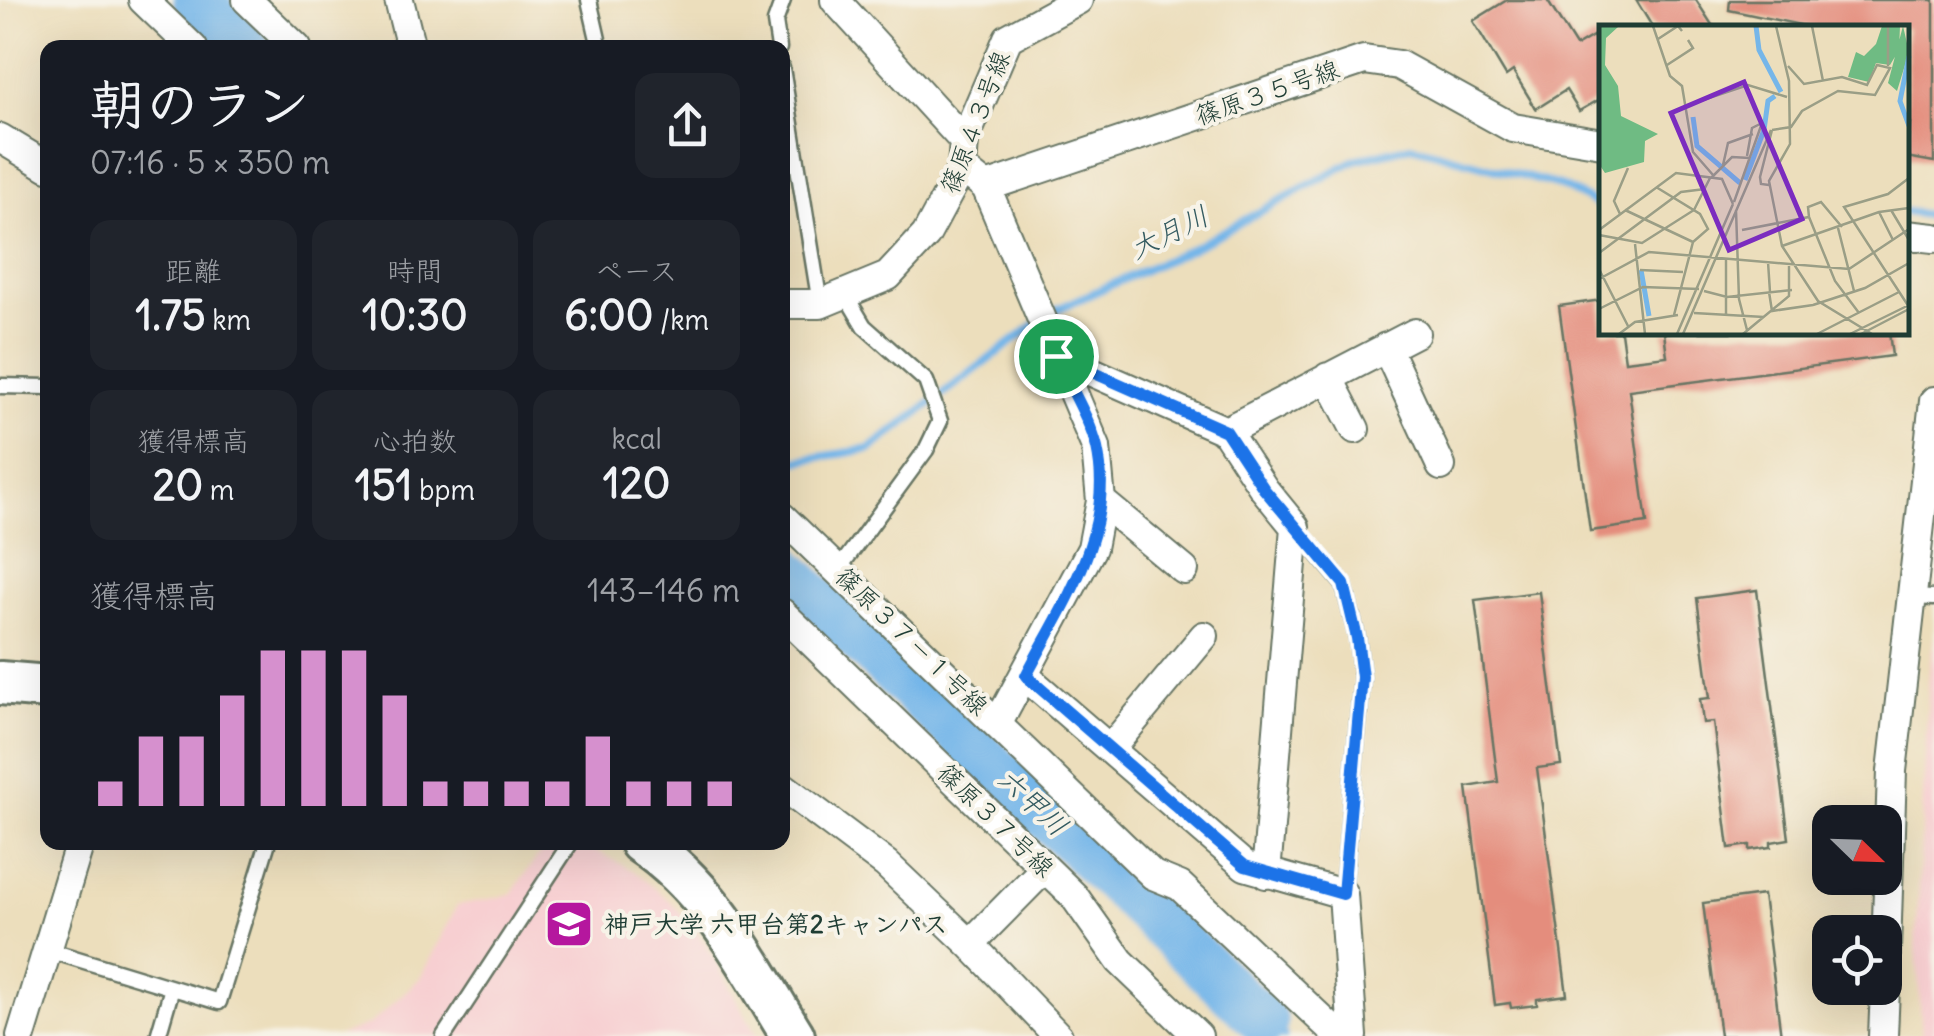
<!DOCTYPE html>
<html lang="ja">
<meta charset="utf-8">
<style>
body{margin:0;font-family:Delius,"Klee One",sans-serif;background:#20242c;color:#f1f3f6;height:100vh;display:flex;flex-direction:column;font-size:38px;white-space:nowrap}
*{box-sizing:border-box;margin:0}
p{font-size:32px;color:#9ea1a6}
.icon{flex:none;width:55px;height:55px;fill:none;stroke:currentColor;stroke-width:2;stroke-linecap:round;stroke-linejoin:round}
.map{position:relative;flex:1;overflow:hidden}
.details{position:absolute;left:40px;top:40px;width:750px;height:810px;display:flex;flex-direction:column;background:#171b24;border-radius:20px;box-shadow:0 10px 40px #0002}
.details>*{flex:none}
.needle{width:65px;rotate:113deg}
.controls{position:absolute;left:1812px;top:805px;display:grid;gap:20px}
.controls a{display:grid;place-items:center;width:90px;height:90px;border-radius:20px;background:#171b24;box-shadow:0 10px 40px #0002;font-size:50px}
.pin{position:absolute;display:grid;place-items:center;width:85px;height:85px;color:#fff;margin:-42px;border:5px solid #fff;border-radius:50%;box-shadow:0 2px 10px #0007}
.round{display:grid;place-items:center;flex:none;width:105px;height:105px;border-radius:20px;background:#20242c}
.headline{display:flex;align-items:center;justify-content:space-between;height:170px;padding:0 50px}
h1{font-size:55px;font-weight:700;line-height:75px}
.stats{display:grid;grid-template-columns:repeat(3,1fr);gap:15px;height:170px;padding:10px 50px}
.stats div{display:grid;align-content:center;border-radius:20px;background:#20242c;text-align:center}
.stats b{font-size:42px;font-weight:700}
.stats small{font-size:28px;font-weight:400}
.stats p{font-size:28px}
.chart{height:280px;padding:20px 50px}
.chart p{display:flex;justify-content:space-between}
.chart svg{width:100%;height:180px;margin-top:10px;stroke:#d690ce;stroke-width:6}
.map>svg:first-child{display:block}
</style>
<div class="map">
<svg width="1934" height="1036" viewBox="0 0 1934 1036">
<rect width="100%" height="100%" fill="#f7f3e8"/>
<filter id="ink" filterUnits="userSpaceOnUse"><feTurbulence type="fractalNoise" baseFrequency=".01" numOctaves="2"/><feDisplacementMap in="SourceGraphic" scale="20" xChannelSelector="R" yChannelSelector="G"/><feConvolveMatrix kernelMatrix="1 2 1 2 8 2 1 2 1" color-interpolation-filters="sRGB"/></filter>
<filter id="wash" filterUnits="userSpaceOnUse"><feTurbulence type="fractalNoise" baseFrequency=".0048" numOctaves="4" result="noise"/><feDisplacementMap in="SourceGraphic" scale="40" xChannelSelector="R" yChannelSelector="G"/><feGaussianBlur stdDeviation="2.25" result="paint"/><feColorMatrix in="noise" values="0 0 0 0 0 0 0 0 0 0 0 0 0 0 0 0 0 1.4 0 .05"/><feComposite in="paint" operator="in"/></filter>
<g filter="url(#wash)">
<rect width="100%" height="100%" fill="#ecdebc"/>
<path fill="#f7cfd1" d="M1934,634v402h-12l-6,-90 13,-273z
M548,842l51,10 35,19 38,31 33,41 52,93h-419l32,-12 50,-46 37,-73 53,-10z"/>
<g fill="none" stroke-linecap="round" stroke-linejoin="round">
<path stroke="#75b6e9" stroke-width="8" d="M1906,212l28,4
M782,463l88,-14 183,-138 140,-63 162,-88 56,-14 152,41 39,20
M1264,1022l20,14"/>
<path stroke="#75b6e9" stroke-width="48" d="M197,0l49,48
M782,567l482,455"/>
</g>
<g id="blocks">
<path fill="#e48d7d" d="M1507,0h40l29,46 17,-10 9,13v49l-23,13 -13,-21 -30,19 -23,-38 -7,5 -33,-55z
M1636,0h60l18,28h-61z
M1730,0h204v162l-28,-5 4,-34h-4v-95h-91l-86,-18z
M1602,300v32h19l4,29 42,-5 -3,-24h225l3,24 -263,34 18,133 -57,8 -31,-225z
M1757,590l32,249 -18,3v5l-21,3v-5l-21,3 -16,-126 -10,1 -3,-24 10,-1 -13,-100z
M1539,592l22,173 -24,3 30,227 -30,4v6l-26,3 -1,-5 -15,2 -28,-218 31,-5 -23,-182z
M1763,895l18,141h-61l-17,-133z"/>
</g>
</g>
<g filter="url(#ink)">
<use href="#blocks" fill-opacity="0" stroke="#677564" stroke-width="2.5"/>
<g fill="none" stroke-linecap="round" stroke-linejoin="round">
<g stroke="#677564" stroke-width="19">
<path id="service" d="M589,0l11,48
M779,48l-4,-26 8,-22
M782,68l38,236
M0,386l48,1
M1296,528l48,57 13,52 5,40 -19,217
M838,570l88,-120 14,-29 -14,-40 -62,-55 -19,-32
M1911,597l23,1
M48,950l171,52 49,-160
M158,1036l14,-48
M444,1036l127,-194"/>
</g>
<g stroke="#677564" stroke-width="32">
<path id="minor" d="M143,0l50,48
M247,0l50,48
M399,0l12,48
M835,0l129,141
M0,138l48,29
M962,168l24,19 110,260 5,54 -9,47 -94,175
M986,187l378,-127 35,5 114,63 89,15
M1906,235l28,3
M782,304h38l68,-28 38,-41 36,-67 2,-27 44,-103 70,-38
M1386,347l55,119
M1056,356l170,75 38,58 31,38 -29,347
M1328,377l27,52
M1226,431l189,-98
M1101,501l83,69
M782,517l371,358 27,11 159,150
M782,613l292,283 46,65 78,75
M1025,676l220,190 98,28 10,142
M1110,749l94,-113
M782,786l104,78 84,80 88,92
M970,944l75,-76
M1885,979l7,-208 42,-370
M21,1036l59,-194
M1883,1036l2,-48"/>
</g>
<g stroke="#677564" stroke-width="48">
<path id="primary" d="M0,683l48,4
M641,842c71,47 108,123 152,194"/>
</g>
<use href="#service" stroke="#fff" stroke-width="14"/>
<use href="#minor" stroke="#fff" stroke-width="28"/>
<use href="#primary" stroke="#fff" stroke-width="42"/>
</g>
</g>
<g fill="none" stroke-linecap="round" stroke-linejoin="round" filter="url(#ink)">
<g stroke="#fff" stroke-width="20">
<path id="route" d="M1056,356l170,75 38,58 80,95 13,54 5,39 -19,217 -98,-28 -219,-190c36,-70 90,-145 71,-228 -7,-29 -29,-64 -41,-92z"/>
</g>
<use href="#route" stroke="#1a73e8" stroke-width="12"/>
</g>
<defs>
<g id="university-square" transform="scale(2.5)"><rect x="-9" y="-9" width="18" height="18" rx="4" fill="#b5179e" stroke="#f7f3e8"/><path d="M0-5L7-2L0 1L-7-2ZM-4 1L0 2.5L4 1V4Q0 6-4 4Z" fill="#fff"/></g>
</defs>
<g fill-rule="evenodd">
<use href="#university-square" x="569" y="924"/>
</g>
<g text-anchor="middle" stroke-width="8" stroke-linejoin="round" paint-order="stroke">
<g font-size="25" fill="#1f3d34" stroke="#f7f3e8">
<text transform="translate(1267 92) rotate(-19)" y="9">篠原３５号線</text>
<text transform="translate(975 122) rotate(-69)" y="9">篠原４３号線</text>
<text transform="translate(912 641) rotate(44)" y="9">篠原３７－１号線</text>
<text transform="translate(996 820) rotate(44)" y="9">篠原３７号線</text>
</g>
<g font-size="25" font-weight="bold" fill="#1f3d34" stroke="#f7f3e8" text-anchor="start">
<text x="604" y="933">神戸大学 六甲台第2キャンパス</text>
</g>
<g font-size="28" font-style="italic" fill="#345b61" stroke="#f7f3e8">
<text transform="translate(1169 232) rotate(-26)" y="10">大月川</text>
<text transform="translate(1033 802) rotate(43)" y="10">六甲川</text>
</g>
</g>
<g transform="translate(1599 25)">
<rect width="310" height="310" fill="#ecdebc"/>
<path d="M0,1l19,1 -12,11 -1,27 13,21 3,30 37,18 -13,7 -1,21 -39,11 -6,-9zM283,1h18l-1,24 -9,15 -14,-2 -7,19 -21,-5 8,-25 8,4 12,-12zM304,1l6,26 -12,39 -9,-8z" fill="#6fbb83"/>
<path fill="none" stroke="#75b6e9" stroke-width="5" d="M157,1l3,24 22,42M310,31l-9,45 9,25M94,92l4,29 43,37M165,105l4,-29 7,-5M146,155l19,-50M42,245l8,46"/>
<path fill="none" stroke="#9a9e86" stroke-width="2.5" d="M54,1l17,50 12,10 11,66 20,23M177,1l13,55 1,63 -21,37 13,65 36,55 54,33M213,1l11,55M289,1v40M59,14l20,-13 4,5M68,40l26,-17 -5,-8M89,80l60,-20 39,12M173,105l19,-3 11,-16 36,-20 37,4 15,-27 -13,-3 -10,20 -25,-8 -38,7 -16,-18M148,131l5,-28 10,-5M124,140l5,-22 25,-9M113,152l20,-20 18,1M310,153l-21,16 -44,13 65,100M170,160l-8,-1 -1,-7 12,-47M57,162l44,27 8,15 -15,13M135,177l28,-79M26,185l68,32M137,185l3,89 8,31M292,185l18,30M280,187l14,28M21,189l-6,-13 14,-33M210,192l-1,-10 13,-5 21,25M239,203l16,63M0,205l77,-57 46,6 11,25M143,205l67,-13 26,64 24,32M0,210l43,8 52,-33 16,-32M36,219l10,90M183,221l97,-34 30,-4M0,228l82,-61 24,-3M127,233v57M169,237l2,30M0,244l29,57M41,245l43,2M0,254l50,-27 200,17 60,-40M105,266l23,6 65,-7M170,267l3,19 41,-6M214,280l52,-17 44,-25M0,284l44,-22 56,2M95,288l70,4M75,290l19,-73M20,309l16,-12 43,-7M78,309l56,-130M84,309l88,-204M144,309l46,-38v-32M218,309l82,-42M251,309l59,-29M262,309l48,-25"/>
<path fill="#7b2cbf" fill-opacity="0.15" stroke="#7b2cbf" stroke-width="5" d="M145,57l58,137 -73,31 -58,-137z"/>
<rect width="310" height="310" fill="none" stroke="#1f3d34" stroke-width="5"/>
</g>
</svg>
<div class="controls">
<a><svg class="needle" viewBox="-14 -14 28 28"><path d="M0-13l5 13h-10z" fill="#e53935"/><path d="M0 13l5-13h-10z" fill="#9ea1a6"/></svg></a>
<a><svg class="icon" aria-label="locate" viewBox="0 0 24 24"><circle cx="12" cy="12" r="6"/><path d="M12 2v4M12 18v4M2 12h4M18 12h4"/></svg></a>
</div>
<div class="pin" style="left:1056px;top:356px;background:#1e9e55"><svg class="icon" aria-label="arrive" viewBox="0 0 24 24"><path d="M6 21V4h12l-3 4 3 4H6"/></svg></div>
<section class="details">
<div class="headline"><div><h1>朝のラン</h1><p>07:16 · 5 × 350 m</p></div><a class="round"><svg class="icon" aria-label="share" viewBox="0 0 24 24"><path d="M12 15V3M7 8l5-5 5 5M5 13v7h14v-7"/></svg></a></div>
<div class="stats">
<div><p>距離</p><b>1.75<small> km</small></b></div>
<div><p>時間</p><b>10:30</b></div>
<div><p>ペース</p><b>6:00<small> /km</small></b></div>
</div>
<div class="stats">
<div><p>獲得標高</p><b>20<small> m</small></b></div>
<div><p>心拍数</p><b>151<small> bpm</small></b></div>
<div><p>kcal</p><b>120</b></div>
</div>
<div class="chart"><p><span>獲得標高</span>143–146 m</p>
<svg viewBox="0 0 160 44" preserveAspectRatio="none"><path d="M5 44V38M15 44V27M25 44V27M35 44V17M45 44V6M55 44V6M65 44V6M75 44V17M85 44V38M95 44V38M105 44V38M115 44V38M125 44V27M135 44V38M145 44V38M155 44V38"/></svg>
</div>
</section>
</div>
